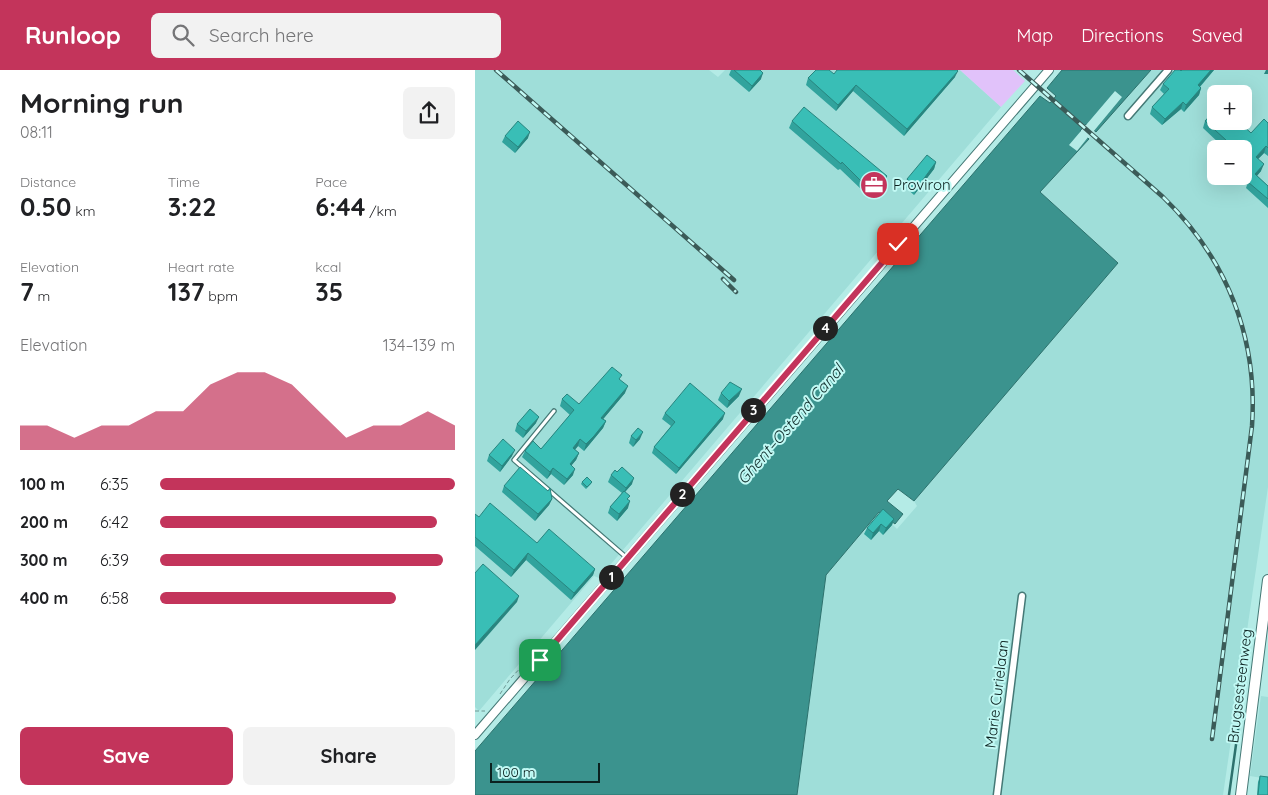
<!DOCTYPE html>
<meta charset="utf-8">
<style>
body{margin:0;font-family:Quicksand,sans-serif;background:#f2f2f2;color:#202124;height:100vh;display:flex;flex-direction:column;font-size:19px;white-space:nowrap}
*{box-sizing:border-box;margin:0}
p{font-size:16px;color:#757577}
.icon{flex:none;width:28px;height:28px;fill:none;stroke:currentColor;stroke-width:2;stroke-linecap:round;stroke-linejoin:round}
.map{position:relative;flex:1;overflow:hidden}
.panel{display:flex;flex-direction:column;background:#fff;width:475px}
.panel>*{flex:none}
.buttons{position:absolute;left:732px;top:15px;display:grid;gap:10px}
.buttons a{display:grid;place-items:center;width:45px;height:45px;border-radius:8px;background:#fff;box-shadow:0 5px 20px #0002;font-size:25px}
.scale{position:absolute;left:15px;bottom:12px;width:110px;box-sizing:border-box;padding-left:5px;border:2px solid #0b211f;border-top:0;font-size:14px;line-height:18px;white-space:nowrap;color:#0b211f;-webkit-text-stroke:4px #c1f9f4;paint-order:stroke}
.pin{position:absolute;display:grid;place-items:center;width:42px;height:42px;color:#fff;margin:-21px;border-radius:10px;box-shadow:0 2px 8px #0006}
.km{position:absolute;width:25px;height:25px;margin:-12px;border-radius:50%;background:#222;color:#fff;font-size:14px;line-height:25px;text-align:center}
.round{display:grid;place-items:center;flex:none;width:52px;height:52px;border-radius:8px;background:#f2f2f2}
.headline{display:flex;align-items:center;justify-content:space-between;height:85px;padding:0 20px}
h1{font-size:28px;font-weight:700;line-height:38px}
.figures{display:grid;grid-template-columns:repeat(3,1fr);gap:8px;height:85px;padding:5px 20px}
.figures div{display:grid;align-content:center}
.figures b{font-size:25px;font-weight:700}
.figures small{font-size:14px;font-weight:400}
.figures p{font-size:14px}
.chart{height:140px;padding:10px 20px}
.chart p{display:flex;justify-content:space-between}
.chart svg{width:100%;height:90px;margin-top:5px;fill:#c3345b;opacity:.7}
.primary-button{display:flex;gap:10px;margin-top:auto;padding:10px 20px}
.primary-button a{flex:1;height:58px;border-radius:8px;background:#c3345b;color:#fff;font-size:20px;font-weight:700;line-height:58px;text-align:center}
.primary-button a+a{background:#f2f2f2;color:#202124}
ul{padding:0 20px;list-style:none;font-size:16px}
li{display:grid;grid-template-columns:80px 60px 1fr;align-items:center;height:38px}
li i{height:12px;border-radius:6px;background:#c3345b}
header{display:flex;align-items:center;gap:30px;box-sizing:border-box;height:70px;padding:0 25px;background:#c3345b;color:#fff}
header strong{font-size:24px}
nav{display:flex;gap:28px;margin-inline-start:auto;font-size:18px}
.search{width:350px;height:45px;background:#f2f2f2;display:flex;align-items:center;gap:12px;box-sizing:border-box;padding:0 18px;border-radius:8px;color:#757577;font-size:19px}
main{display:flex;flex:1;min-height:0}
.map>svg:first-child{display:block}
</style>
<header>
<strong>Runloop</strong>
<div class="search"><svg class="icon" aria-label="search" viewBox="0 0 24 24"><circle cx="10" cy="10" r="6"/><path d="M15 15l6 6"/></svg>Search here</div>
<nav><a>Map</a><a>Directions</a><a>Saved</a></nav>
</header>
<main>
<section class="panel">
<div class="headline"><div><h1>Morning run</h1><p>08:11</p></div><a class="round"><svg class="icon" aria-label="share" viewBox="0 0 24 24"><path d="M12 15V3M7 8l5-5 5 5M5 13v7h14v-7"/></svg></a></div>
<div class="figures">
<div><p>Distance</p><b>0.50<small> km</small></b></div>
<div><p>Time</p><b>3:22</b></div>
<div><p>Pace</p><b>6:44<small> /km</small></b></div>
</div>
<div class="figures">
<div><p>Elevation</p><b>7<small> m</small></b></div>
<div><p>Heart rate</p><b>137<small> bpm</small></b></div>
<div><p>kcal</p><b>35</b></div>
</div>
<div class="chart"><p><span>Elevation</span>134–139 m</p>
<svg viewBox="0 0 160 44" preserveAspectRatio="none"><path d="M0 44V32L10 32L20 38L30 32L40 32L50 25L60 25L70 12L80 6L90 6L100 12L110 25L120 38L130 32L140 32L150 25L160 32V44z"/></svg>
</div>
<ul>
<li><b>100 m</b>6:35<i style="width:100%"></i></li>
<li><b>200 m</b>6:42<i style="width:94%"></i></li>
<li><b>300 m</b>6:39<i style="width:96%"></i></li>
<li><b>400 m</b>6:58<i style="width:80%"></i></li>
</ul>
<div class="primary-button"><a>Save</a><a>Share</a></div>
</section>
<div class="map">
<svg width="793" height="725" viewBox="0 0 793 725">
<rect width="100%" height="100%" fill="#b4ebe6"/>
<path fill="#9fded9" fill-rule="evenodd" d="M0,0h234l9,7 7,-7h235l41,37 -402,471 -5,-2 -115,135 -4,-4z
M676,0h117v417l-45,308h-426l29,-220 53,-64 18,18 20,-23 -3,-5 204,-238 -78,-71zM741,24h28v27h-28zM741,79h28v27h-28z
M786,626l7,1v82l-18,-3z"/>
<path fill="#e1c2fa" d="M485,0h53l12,11 -24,26z"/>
<path fill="#3b938e" stroke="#2d716d" d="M587,0h89l-55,62 -10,-8 -6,7 9,8 -49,53 78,71 -204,238 -16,-12 -11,12 16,13 -8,10 -16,-12 -53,63 -29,220h-322v-44l565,-655 10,7 6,-7 -9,-8z"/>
<path fill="#b4ebe6" d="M640,21l7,6 -29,35 -6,-5 -4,4 6,5 -12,15 -8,-6z"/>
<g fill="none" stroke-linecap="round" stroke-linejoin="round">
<path stroke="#2d716d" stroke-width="2.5" d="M754,725l11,-79"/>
<g stroke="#457976" stroke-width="5.5">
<path id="service" d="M79,341l-40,49 113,98"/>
</g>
<g stroke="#457976" stroke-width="9">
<path id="minor" d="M653,46l40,-46
M522,725l25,-199"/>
</g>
<g stroke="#457976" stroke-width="10">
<path id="tertiary" d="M0,665l574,-665"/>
</g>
<g stroke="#457976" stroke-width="12">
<path id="primary" d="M766,725l27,-215"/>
</g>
<path stroke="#6e9894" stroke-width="1" stroke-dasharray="4 2.5" stroke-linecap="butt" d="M25,624l10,-15 31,-33
M0,641h10"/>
<use href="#service" stroke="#fff" stroke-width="3"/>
<use href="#minor" stroke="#fff" stroke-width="6"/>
<use href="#tertiary" stroke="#fff" stroke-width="8"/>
<use href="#primary" stroke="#fff" stroke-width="10"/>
<g stroke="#3b5b58" stroke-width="4.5">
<path id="rail" d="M21,0l238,210
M544,0l144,127c64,62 95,140 89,229l-40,313
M248,209l13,13"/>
</g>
<use href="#rail" stroke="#c1f9f4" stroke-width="2.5" stroke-dasharray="8" stroke-linecap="butt"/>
</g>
<path fill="#31a39d" d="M256,0h29l1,9 -12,13 -20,-17z
M707,0h32l-14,17 1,1 -2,7 -15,17 -3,-3 -19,16 -12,-11 2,-7 12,-13 -4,-4 3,-6z
M359,4l121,3 -51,59 -51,-45 -17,20 -30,-26 2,-7z
M317,51l95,55 -3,7 -11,13 -7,-5h-3l-23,-22 -2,1 -49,-42z
M730,51l46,12 17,-10v33l-4,-3 -6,6 3,12 -4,5 11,10v22l-22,-20 1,-3 -9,-9h6v-27l-23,-4 -18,-17z
M30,66l23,2 -13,15 -13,-11z
M461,92l-2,7 -20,26 -10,-9 3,-7z
M145,310l5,13 -22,26 3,2 -3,7 -19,23 -6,-5 -3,4 4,3 -3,7 -5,5 2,10 -9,10 -13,-11 -4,5 -25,-22 3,-6 16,-2 29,-34 -10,-9 2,-7 17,5z
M246,323l18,3 -12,12 -9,-8z
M190,343l58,6 -47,55 -24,-21 2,-6 17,-21 -9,-7z
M61,353l-13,15 -8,-7 2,-7z
M156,366l9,3 -7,8 -4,-4z
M14,385l23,1 -12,16 -13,-11z
M136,405l21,9 -7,8 3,8v8l-11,13 -9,-8 2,-6 12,-14 -14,-11z
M107,412h10l-1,2 -5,5 -5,-5z
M29,416l44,5 4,8 -3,6 -14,16 -33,-29z
M0,444l4,3 116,52 -2,6 -22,25 -45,-40 -15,17 -36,-31z
M419,449l-2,6 -9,10 -4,-4 -8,9 -7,-6 3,-6z
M785,706l8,19h-11l1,-13z"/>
<path fill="#28857f" d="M736,0h3l-19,22 3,-7z
M791,0h2v4h-4z
M483,1l-3,6 -51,59 3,-7z
M288,3l-2,6 -12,13 3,-6z
M381,15l-3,6 -17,20 2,-6z
M726,18l-2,7 -15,17 2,-7z
M708,32l-2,7 -19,16 3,-6z
M55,62l-2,6 -13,15 3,-6z
M791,76l-2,7 -11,11 3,-7z
M461,92l-2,7 -20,26 3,-7z
M789,94l-3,7 -9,10 3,-7z
M412,106l-3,7 -11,13 2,-6z
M394,114l-3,7h-3l2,-6z
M153,316l-3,7 -26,31 2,-6z
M267,319l-3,7 -12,12 2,-7z
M250,343l-2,6 -47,55 3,-6z
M64,347l-3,6 -13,15 3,-7z
M131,351l-3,7 -19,23 2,-7z
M168,362l-3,7 -7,8 3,-7z
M105,369l-2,7 -8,9 3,-7z
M40,380l-3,6 -12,16 2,-6z
M104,383l-3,7 -9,11 3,-7z
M78,398l-2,6 -4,5 3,-7z
M100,399l-2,6 -9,10 3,-6z
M159,408l-2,6 -9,10 3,-6z
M77,429l-3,6 -14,16 3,-7z
M155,431l-2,7 -11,13 2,-7z
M419,449l-2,6 -9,10 3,-7z
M406,454l-2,7 -8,9 2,-7z
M53,483l-2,7 -15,17 3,-7z
M120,499l-2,6 -22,25 3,-7z
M44,526l-2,6 -42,48v-5z"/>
<path fill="#39beb6" stroke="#28857f" d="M259,0h26l3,3 -11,13z
M341,0h13l5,4 3,-4h120l1,1 -51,58 -51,-44 -18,20 -30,-27z
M700,0h5l1,1 1,-1h29l-13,15 3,3 -15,17 -3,-3 -18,17 -13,-12 17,-18 -6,-5z
M329,37l83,69 -12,14 -6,-6 -4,1 -23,-23 -1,2 -49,-43z
M741,39v12h22l13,12 13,-14 4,4v25l-2,-2 -10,11 8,7 -9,10 13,12v13l-20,-17 3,-3 -7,-6v-24h-26l8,-9 -21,-19z
M43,51l12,11 -12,15 -13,-11z
M452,85l9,7 -19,26 -10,-9z
M137,297l10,8 -3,4 9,7 -27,32 5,3 -12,15 -8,8 -6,-5 -7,9 6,5 -9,11 5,5 -8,10 -14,-11 -3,4 -25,-21 8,-10 8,8 33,-39 -12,-11 5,-5 12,10z
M255,312l12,7 -13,12 -8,-8z
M215,313l35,30 -46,55 -25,-21 21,-25 -10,-9z
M55,339l9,8 -13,14 -9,-7z
M163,358l5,4 -7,8 -5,-4z
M28,369l12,11 -13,16 -13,-11z
M45,397l28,24 2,-3 2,11 -14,15 -34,-28z
M147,397l12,11 -8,10 -15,-13 4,-5 2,2z
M112,407l5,5 -5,5 -5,-5z
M149,421l6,5 -3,3 3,2 -11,13 -9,-7z
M15,433l47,40 12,-14 46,40 -21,24 -46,-40 -14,17 -39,-33v-23l4,3z
M408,439l11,10 -8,9 -5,-4 -8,9 -6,-5z
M8,494l36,32 -44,49v-72z
M785,706l8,1v18h-10z"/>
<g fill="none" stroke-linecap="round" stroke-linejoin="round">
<g stroke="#fff" stroke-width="10">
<path id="route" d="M65,590l358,-416"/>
</g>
<use href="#route" stroke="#c3345b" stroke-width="6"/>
</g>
<defs>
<g id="office-disc" transform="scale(1.4375)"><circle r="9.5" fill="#c3345b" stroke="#c1f9f4"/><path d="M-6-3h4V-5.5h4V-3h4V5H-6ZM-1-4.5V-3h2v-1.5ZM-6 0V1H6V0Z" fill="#fff"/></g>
</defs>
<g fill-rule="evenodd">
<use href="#office-disc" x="399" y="115"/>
</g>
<g text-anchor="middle" stroke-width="4" stroke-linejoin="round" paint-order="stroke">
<g font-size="15" fill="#0b211f" stroke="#c1f9f4" text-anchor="start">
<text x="418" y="120">Proviron</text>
</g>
<g font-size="15" fill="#0b211f" stroke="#c1f9f4">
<text transform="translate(765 616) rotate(-83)" y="5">Brugsesteenweg</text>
<text transform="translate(522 624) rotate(-83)" y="5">Marie Curielaan</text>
</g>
<g font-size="16" font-style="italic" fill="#14302e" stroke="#c1f9f4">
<text transform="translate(315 354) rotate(-49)" y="6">Ghent–Ostend Canal</text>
</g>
</g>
</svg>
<div class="buttons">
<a>+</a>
<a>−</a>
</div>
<div class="scale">100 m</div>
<div class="pin" style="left:65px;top:590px;background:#1e9e55"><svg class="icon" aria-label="arrive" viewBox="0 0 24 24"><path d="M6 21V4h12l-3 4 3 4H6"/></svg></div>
<div class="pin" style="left:423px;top:174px;background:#d93025"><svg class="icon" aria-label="check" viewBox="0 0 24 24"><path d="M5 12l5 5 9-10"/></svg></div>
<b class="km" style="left:136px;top:507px">1</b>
<b class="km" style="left:207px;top:424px">2</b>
<b class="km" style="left:278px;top:340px">3</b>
<b class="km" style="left:350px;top:258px">4</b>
</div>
</main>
